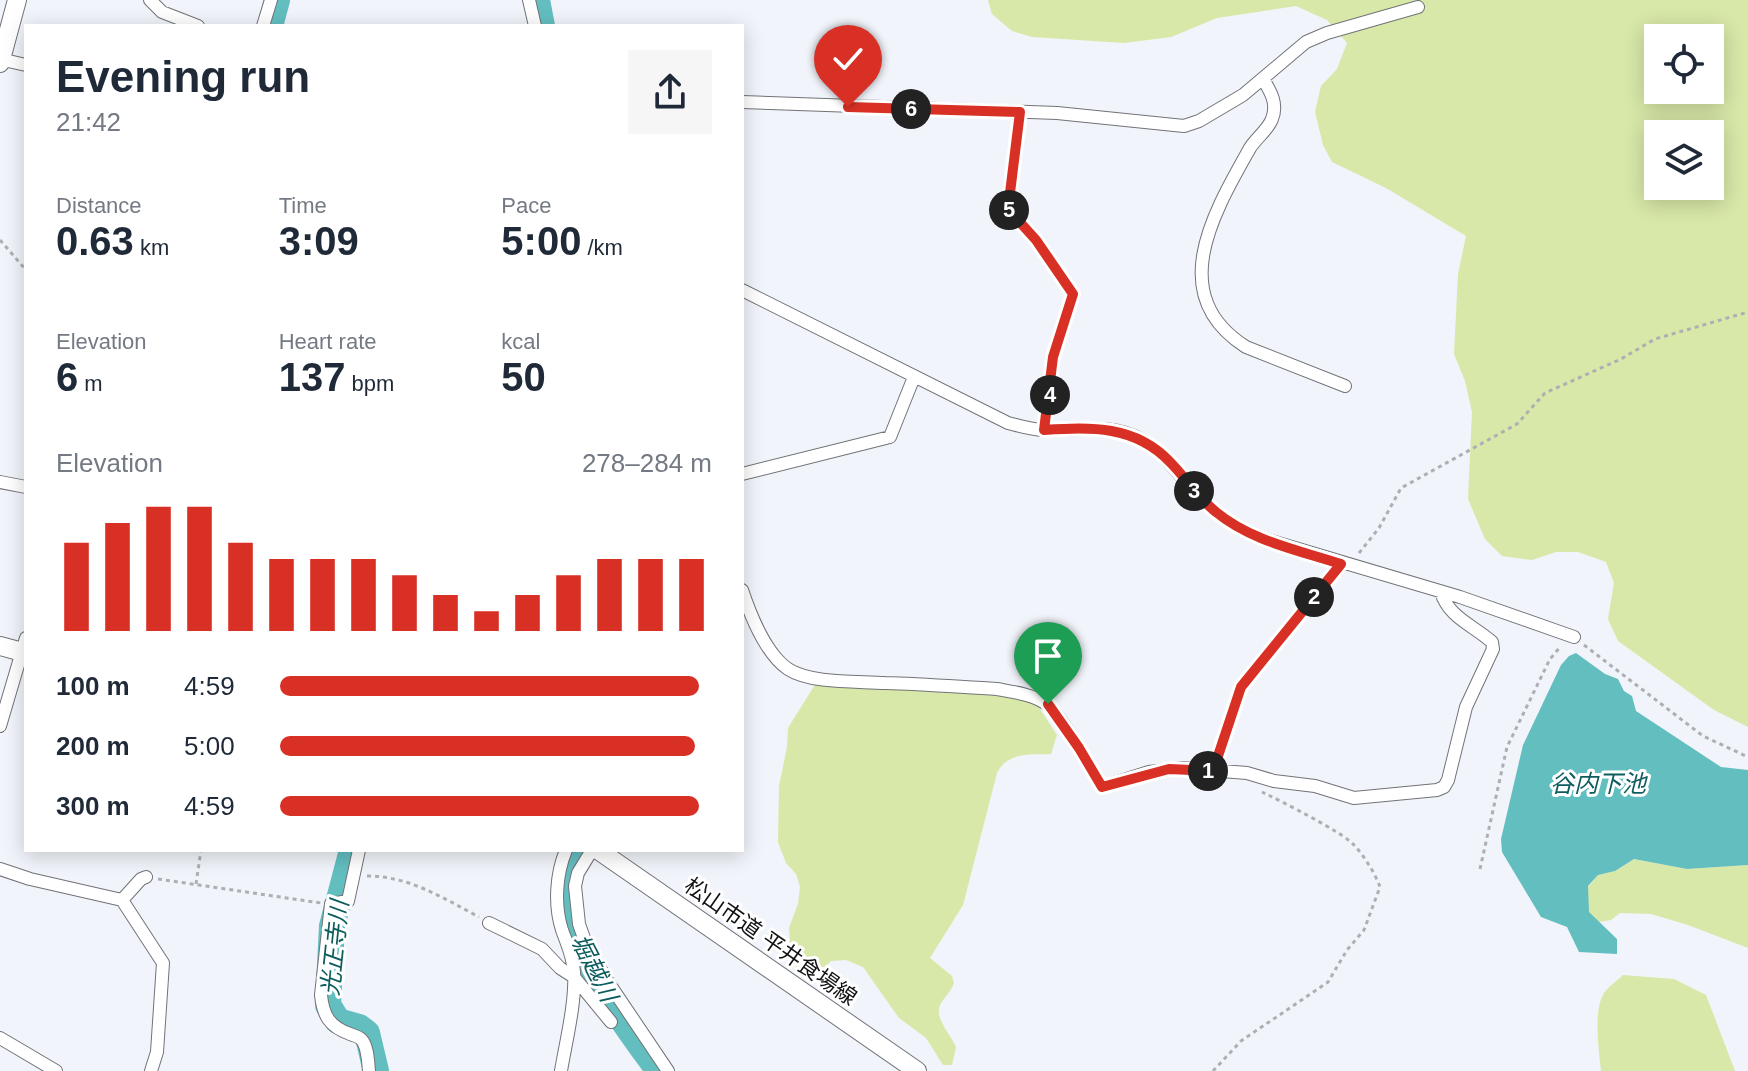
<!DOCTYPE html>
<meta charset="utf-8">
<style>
body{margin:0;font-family:Helvetica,"Noto Sans JP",sans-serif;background:#f6f6f7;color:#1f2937;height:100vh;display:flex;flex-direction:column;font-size:30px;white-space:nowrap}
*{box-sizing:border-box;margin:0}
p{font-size:26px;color:#747a83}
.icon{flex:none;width:44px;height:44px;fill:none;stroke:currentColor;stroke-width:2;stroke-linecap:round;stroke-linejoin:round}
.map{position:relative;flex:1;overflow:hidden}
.side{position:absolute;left:24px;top:24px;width:720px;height:828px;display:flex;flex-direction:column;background:#fff;border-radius:0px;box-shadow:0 4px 20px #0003}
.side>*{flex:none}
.tools{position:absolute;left:1644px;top:24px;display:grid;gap:16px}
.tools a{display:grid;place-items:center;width:80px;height:80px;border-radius:0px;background:#fff;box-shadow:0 4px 20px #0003;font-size:40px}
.pin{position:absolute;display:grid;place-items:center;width:68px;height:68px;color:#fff;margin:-82px -34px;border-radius:50% 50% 50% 0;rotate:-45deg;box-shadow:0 0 8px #0007}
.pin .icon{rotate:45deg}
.km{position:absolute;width:40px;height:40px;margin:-20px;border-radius:50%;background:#222;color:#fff;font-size:22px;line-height:40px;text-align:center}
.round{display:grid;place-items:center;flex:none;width:84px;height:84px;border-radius:0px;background:#f6f6f7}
.summary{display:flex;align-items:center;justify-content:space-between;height:136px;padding:0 32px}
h1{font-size:44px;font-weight:600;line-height:60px}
.figures{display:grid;grid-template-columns:repeat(3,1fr);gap:12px;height:136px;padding:8px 32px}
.figures div{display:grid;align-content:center}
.figures b{font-size:40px;font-weight:600}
.figures small{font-size:22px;font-weight:400}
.figures p{font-size:22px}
.chart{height:224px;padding:16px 32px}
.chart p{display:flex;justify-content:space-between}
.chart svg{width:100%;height:144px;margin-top:8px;stroke:#d93025;stroke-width:6}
ul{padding:0 32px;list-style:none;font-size:26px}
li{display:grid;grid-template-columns:128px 96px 1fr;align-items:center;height:60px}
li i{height:20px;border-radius:10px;background:#d93025}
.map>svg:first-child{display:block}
</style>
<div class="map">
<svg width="1748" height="1071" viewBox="0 0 1748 1071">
<rect width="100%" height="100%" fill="#f1f4fa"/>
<path fill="#d8e8a8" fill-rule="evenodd" d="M988,0h760v727l-34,-17 -96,-69 -10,-22 6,-36 -8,-21 -28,-10h-22l-24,8 -30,-4 -17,-17 -17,-40 4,-87 -7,-31 -11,-27 4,-80 8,-38 -80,-48 -54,-26 -9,-17 -8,-33 6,-26 16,-17 10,-26 -20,-23 -31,-14 -79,12 -46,19 -47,6 -92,-6 -20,-6 -20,-17zM1658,38h52v52h-52zM1658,134h52v52h-52z
M816,683l177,11 43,9 21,32 -6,19c-21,1 -43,-3 -54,19l-34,132 -33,53 22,18 2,7c-3,9 -10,14 -14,22 -6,13 11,30 16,42l-4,18h-9l-17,-27 -27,-20 -36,-51 -17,-7 -15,1 -19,19 -17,-11 3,-6 -8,-21 -1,-14 9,-24 2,-17 -4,-13 -10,-11 -8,-21 1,-56 8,-39 1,-19z
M1634,859l53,10 61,-4v83l-60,-23 -37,-11 -31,-1 -9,7 -12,2 -11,-10v-25l10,-12 17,-4z
M1623,975l51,4 32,16 29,76h-134c-2,-20 -8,-61 3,-78 5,-7 13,-12 19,-18z"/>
<path fill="#63bec0" d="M1576,653l29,21 13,5 6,12 8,5 4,15 85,56 27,3v95l-61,4 -53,-10 -19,12 -17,4 -10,11 1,26 28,27v15l-38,-2 -12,-25 -26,-10 -39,-65 -1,-13 22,-94 38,-80 8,-9z"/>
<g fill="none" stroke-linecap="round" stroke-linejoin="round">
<path stroke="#63bec0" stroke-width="26" d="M537,0l5,26
M270,26l7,-26
M352,850l-20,76 -4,79 10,16 21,6 8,6 9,38
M578,853c-3,7 -8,15 -10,23 -14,58 58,150 91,195"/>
<g stroke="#717378" stroke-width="14">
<path id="street" d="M150,0l12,12 36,14
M529,0l6,26
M263,26l8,-26
M0,59l26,6
M1263,79c8,13 15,25 9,40 -4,11 -16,19 -22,29 -36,64 -86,147 -4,199l99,39
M742,102l315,11 127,13 15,-5 44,-26 63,-53 21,-9 91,-26
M1020,112l-12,97 28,31 37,54 -20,63 -9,73
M742,290l266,133c12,3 24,7 37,7 34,1 65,-8 97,10 27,16 41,41 62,62 16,16 37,27 57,36l199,59 114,40
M742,474l148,-37 24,-60
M0,482l26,5
M742,590c8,24 24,64 46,79 23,15 70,12 97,14 38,1 75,4 112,6 16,3 34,5 48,14 15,9 46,67 57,84l47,-15 34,-4 64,5 27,8 41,5 39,12 83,-8 7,-3 4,-7 18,-73 27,-58 -1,-7c-19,-17 -43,-24 -51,-50
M0,726l26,-88
M1213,771l28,-84 100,-123
M359,850l-11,51 -17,3 -10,91c2,21 9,32 29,39 3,1 9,3 11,5 7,7 7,23 8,32
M592,850l-14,23 -3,13 4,38 6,17 21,38 62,92
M0,869l30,10 92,21 41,63 -6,89 -6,19
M122,900l19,-21 5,-2
M489,923l53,26 18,19 14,9 37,45
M0,1038l56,33
M561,1071c5,-30 15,-69 13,-99 -1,-16 -7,-28 -12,-42 -8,-25 -6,-56 4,-80"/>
</g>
<g stroke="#717378" stroke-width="20">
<path id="secondary" d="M0,63l17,-63
M0,646l26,7
M598,850l319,221"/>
</g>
<path stroke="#adafb4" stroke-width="3" stroke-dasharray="4 4" stroke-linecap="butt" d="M0,240l26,30
M1359,553l20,-25 22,-40 116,-64 28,-31 76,-34 34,-20 93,-27
M1584,645l119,91 45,21
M1480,869l27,-122 43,-88 11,-13
M367,876c42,0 76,22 112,41
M158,879l163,24
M196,884l5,-34
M1213,1071l28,-30 87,-59 19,-32 17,-20 16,-43c-5,-14 -16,-31 -26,-42 -10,-12 -75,-45 -92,-53"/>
<use href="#street" stroke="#fff" stroke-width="12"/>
<use href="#secondary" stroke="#fff" stroke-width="18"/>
</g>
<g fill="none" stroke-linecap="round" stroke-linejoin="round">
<g stroke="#fff" stroke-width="16">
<path id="route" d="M848,107l172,5 -12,97 28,31 37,54 -20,63 -9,73c47,-3 91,-5 126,32 16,16 28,36 46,50 35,29 82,38 125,52l-100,123 -28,84 -44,-2 -67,18 -23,-39 -31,-44"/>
</g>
<use href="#route" stroke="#d93025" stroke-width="10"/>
</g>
<g text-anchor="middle" stroke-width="6" stroke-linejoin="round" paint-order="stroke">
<g font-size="22" fill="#121214" stroke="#fff">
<text transform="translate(771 941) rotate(35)" y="8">松山市道 平井食場線</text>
</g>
<g font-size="24" font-style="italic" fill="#0d5d5e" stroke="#fff">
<text x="1598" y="792">谷内下池</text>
<text transform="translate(335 948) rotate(-84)" y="8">光正寺川</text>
<text transform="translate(594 968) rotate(63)" y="8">堀越川</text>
</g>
</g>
</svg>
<div class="tools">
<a><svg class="icon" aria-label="locate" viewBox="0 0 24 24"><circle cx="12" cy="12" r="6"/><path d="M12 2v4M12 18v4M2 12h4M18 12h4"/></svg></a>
<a><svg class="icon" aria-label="layers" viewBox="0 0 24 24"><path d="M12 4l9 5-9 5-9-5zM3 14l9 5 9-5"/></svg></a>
</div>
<div class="pin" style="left:1048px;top:704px;background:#1e9e55"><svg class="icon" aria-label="arrive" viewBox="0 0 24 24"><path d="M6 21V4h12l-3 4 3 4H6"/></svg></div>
<div class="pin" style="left:848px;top:107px;background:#d93025"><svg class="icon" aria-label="check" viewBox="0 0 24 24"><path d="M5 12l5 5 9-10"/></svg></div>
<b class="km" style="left:1208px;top:771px">1</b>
<b class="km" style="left:1314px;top:597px">2</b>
<b class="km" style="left:1194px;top:491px">3</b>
<b class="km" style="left:1050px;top:395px">4</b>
<b class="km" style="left:1009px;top:210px">5</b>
<b class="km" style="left:911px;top:109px">6</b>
<section class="side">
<div class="summary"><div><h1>Evening run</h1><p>21:42</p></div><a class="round"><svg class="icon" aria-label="share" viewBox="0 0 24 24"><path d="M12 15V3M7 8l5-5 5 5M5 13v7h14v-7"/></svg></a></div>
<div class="figures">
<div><p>Distance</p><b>0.63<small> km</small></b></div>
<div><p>Time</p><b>3:09</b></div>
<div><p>Pace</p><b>5:00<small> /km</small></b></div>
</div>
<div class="figures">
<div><p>Elevation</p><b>6<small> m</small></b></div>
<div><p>Heart rate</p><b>137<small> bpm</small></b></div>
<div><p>kcal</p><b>50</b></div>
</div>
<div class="chart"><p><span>Elevation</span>278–284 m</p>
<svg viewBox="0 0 160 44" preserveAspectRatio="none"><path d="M5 44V17M15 44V11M25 44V6M35 44V6M45 44V17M55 44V22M65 44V22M75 44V22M85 44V27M95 44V33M105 44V38M115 44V33M125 44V27M135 44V22M145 44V22M155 44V22"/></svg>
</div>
<ul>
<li><b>100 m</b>4:59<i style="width:97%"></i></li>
<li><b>200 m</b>5:00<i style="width:96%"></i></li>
<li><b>300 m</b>4:59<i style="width:97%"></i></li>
</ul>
</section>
</div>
